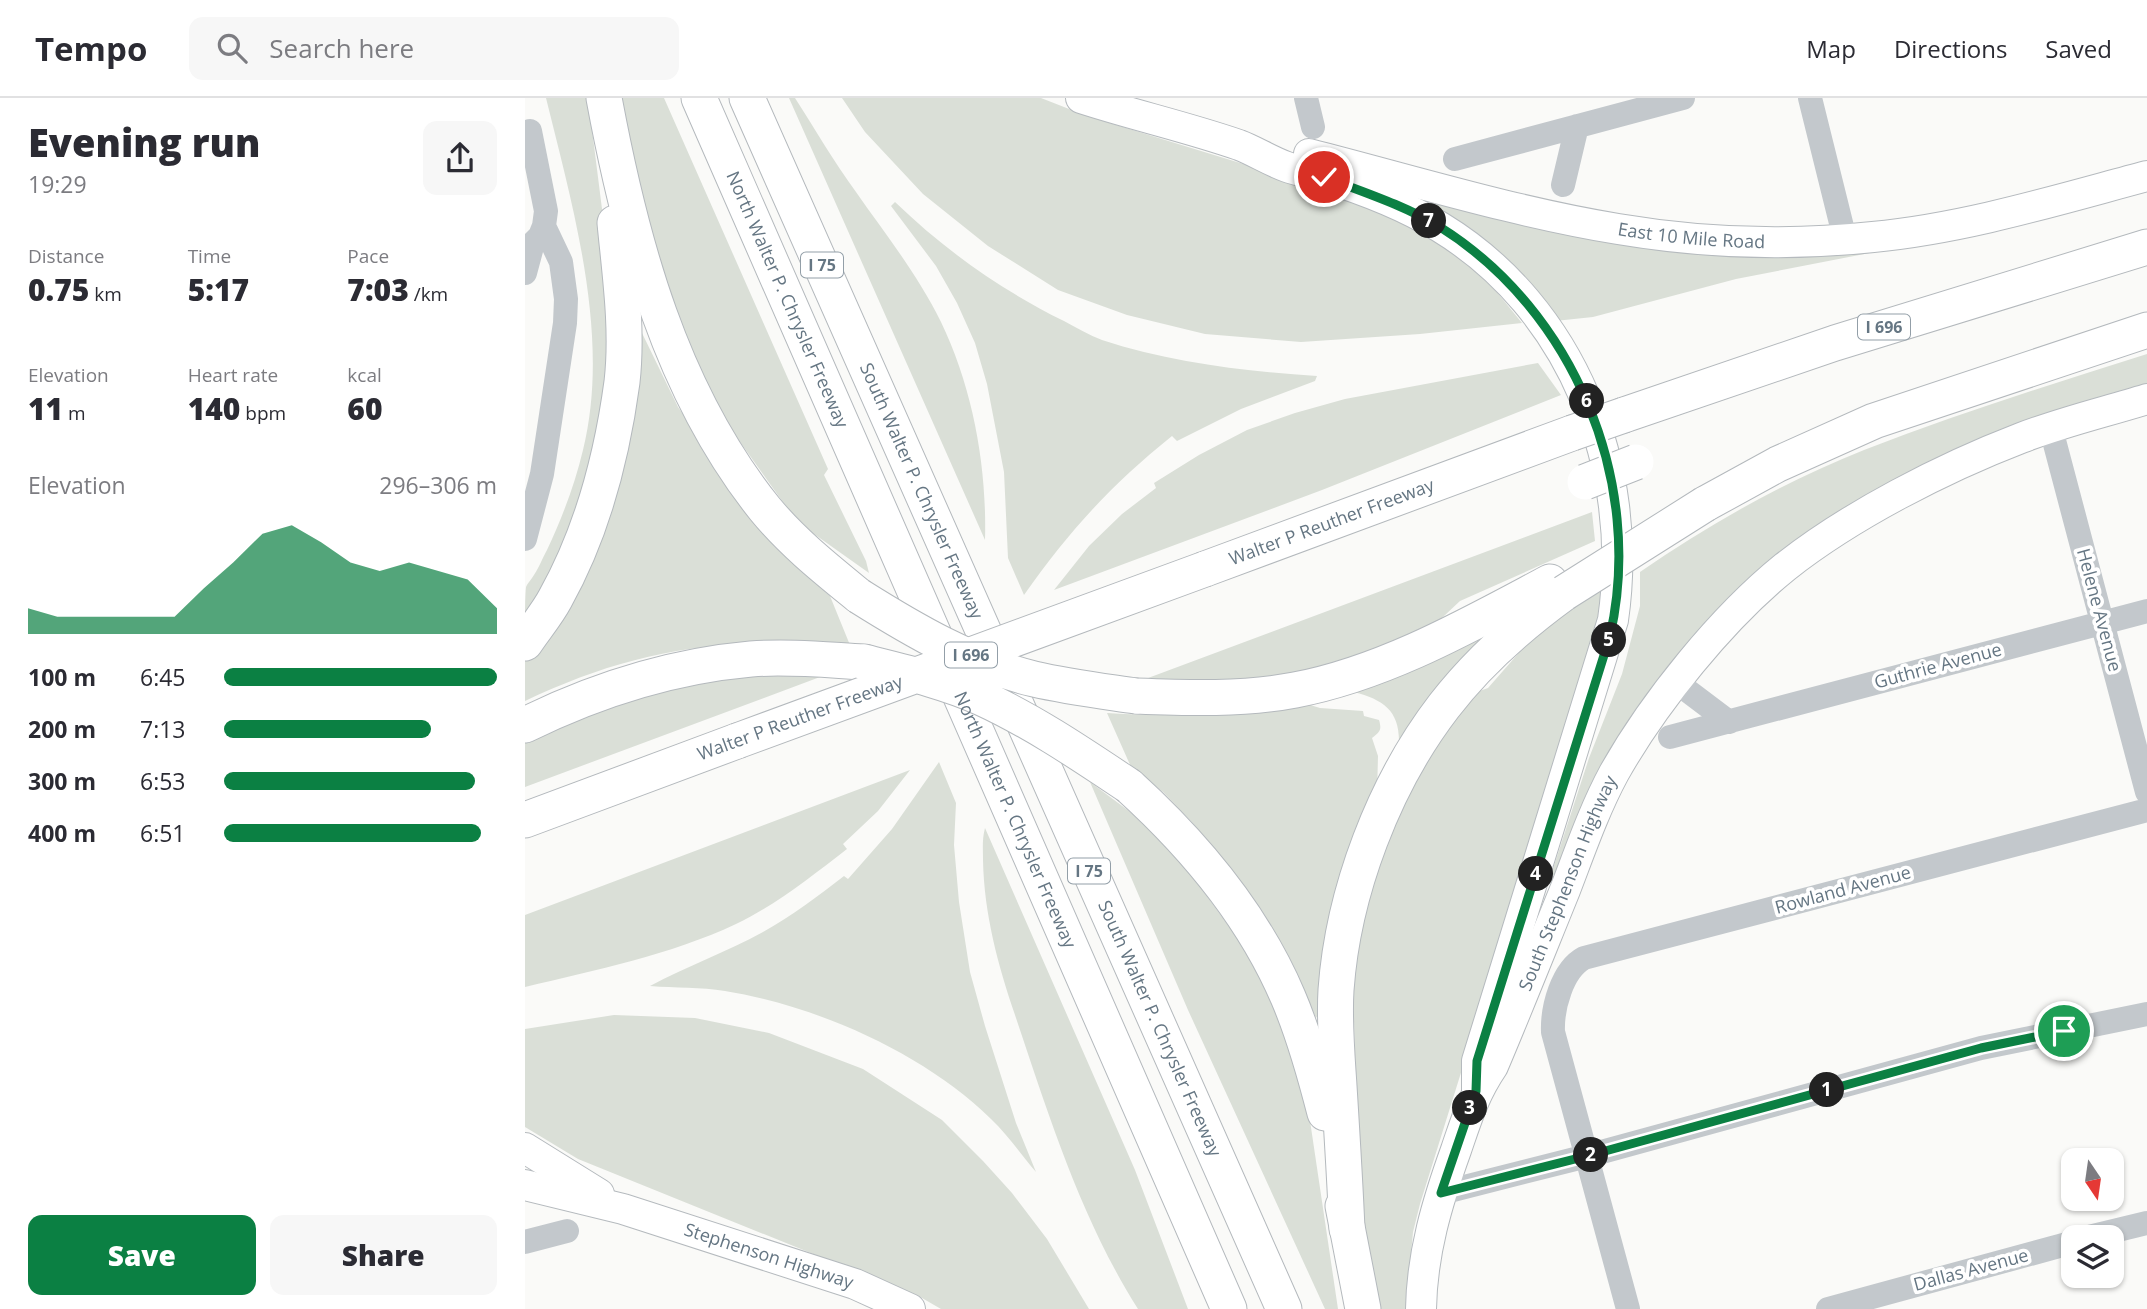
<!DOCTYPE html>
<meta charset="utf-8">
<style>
body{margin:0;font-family:"Open Sans",sans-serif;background:#f7f7f7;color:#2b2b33;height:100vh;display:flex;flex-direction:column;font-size:26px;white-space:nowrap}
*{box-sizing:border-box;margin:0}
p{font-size:23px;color:#7c7c81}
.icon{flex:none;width:38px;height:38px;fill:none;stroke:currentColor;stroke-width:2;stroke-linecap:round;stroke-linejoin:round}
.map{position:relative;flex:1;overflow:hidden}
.drawer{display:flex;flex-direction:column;background:#fff;width:525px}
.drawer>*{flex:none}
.needle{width:46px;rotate:167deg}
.fabs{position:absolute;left:1536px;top:1050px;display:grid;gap:14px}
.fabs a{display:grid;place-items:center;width:63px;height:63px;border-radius:14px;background:#fff;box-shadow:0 2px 5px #0004;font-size:35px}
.pin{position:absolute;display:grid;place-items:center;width:60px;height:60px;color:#fff;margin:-30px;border:4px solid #fff;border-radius:50%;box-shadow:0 2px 7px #0007}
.km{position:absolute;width:35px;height:35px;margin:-18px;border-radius:50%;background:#222;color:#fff;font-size:19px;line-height:35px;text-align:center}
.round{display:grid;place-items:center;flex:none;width:74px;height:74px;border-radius:14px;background:#f7f7f7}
.summary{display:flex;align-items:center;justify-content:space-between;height:119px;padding:0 28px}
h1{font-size:38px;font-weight:800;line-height:52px}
.metrics{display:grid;grid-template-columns:repeat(3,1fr);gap:10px;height:119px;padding:7px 28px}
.metrics div{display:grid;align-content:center}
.metrics b{font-size:30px;font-weight:800}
.metrics small{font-size:19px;font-weight:400}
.metrics p{font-size:19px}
.chart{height:196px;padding:14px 28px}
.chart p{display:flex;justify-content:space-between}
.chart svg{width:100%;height:126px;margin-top:7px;fill:#0b8043;opacity:.7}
.button{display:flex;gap:14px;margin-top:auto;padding:14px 28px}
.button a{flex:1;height:80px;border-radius:14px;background:#0b8043;color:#fff;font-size:28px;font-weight:800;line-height:80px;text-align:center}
.button a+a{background:#f7f7f7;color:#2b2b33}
ul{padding:0 28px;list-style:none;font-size:23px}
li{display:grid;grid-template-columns:112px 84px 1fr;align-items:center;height:52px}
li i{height:18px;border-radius:9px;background:#0b8043}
header{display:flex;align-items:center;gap:42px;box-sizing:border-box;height:98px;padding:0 35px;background:#fff;border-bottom:2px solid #e1e1e2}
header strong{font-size:33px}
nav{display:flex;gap:38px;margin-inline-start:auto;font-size:24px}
.search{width:490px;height:63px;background:#f7f7f7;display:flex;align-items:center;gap:18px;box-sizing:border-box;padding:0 24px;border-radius:14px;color:#7c7c81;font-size:26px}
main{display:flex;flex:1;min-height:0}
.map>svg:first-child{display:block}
</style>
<header>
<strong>Tempo</strong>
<div class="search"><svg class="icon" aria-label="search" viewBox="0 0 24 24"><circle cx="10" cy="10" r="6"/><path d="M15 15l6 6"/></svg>Search here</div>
<nav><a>Map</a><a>Directions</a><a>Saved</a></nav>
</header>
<main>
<section class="drawer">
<div class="summary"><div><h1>Evening run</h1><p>19:29</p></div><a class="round"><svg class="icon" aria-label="share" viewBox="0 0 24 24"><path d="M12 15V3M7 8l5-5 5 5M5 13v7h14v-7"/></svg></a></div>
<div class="metrics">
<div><p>Distance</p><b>0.75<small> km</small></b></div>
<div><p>Time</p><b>5:17</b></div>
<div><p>Pace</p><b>7:03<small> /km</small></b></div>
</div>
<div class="metrics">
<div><p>Elevation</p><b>11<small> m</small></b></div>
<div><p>Heart rate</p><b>140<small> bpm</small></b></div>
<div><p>kcal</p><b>60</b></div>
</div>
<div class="chart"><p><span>Elevation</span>296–306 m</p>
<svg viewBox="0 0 160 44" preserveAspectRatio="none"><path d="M0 44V35L10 38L20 38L30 38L40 38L50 38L60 28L70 19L80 9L90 6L100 12L110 19L120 22L130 19L140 22L150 25L160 35V44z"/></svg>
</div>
<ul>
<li><b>100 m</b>6:45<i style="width:100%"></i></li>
<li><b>200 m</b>7:13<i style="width:76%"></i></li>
<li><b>300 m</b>6:53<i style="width:92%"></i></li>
<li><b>400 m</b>6:51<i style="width:94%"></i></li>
</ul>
<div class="button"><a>Save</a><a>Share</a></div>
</section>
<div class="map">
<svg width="1622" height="1211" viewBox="0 0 1622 1211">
<rect width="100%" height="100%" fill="#fafaf8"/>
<path fill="#dadfd7" d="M21,0h42l26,206 1,40 -25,150 -65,130c0,-10 0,-28 1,-37 1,-3 4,-6 6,-9 6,-8 10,-19 15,-28 15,-32 28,-66 36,-100 28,-113 -10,-242 -37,-352z
M95,0h44l164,371 -4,6 42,86 3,12 -62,-44 -17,-17 -55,-77 -21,-25 -59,-155z
M264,0h6c20,31 39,64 61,94 30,43 62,83 85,130 32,67 46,144 44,218z
M317,0h199l46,18 270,83 99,52 36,35 30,37 -102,11 -119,8 -96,-8 -78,-19 -69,-25 -70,-44 -65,-52 -58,-62z
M891,94l134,33 376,17 -190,37 -143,38 -38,4 -141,-122z
M370,104c51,49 106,88 169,119 13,7 25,14 38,19 70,23 142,31 215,36l-2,5 -74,28 -64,32 -5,-5c-61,49 -103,95 -148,159l-16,-37 -4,-86 -17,-88 -12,-41 -18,-40 -21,-37 -45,-60z
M117,235l36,74 55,78 -3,5 45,57 55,49 22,54c-34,-2 -68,-7 -101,-6 -83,2 -152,22 -226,57v-40l15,-20 96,-251z
M1622,256v34l-390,191 -198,296h-8l38,-117 33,-84 18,-68v-34c69,-48 146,-91 224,-122 93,-36 188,-66 283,-96z
M1013,265l23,32 -239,95 -268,100 35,-44 33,-32 34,-26 -2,-5 45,-28 48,-25 48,-17 50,-14z
M1067,414l3,29 -135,60 -32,30 -43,18 -118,32 -135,3z
M1080,487l-7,49 -178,570 -7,28 -7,77h-29l-11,-65 -11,-188 -2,-69 6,-71 21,-63 58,-117 36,-43 14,-5 36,-41 37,-34z
M963,532l6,7 -95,107c1,-33 -15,-44 -45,-52z
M254,576l41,3 -295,110v-53l119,-46z
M782,606l13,4 43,3 1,5 15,4c3,10 1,12 -7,18l6,18 -1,39 -57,217 -4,6 -12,-27 -65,-108 -23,-33 -26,-30 -27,-28 -32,-25 -24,-54c68,4 133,3 200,-9z
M414,664l17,41 -2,42 5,57 11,70 15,54 31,97 20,49c-15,-17 -28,-37 -45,-53 -67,-66 -174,-113 -266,-128 -24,-4 -50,-3 -75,-5 37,-20 77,-34 113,-54 29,-16 55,-36 81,-56l4,3 44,-50z
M385,672l-32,41 -35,33 4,5c-35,27 -71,56 -111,75 -66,31 -140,46 -211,63v-72z
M565,684l47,35 43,42 66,91 19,37 27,63 17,64 29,195h-13l-137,-299z
M460,730l150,342 53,139h-50c-57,-90 -89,-193 -123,-294 -17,-50 -31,-101 -32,-155 0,-11 -1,-21 2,-32z
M89,917l81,3 74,15 94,36 79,51 41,41 29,32 35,46 42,70h-148l-19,-11 -344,-139 -53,-32v-98z"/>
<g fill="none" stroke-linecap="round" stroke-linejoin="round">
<g stroke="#b5babe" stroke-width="32">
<g id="major">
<path d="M556,0c52,17 106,29 158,47 16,6 31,16 48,22 12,4 24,6 36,10 39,12 81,28 117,50 133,81 195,241 173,393l-136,441v30"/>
<path id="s1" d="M784,56c102,26 205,58 309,75 83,14 171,17 255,8 93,-9 184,-37 274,-61"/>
<path d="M0,1050l74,46"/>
<path id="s2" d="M0,1087l98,24 232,75 55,25"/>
<path id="s3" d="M896,1211c1,-56 16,-106 35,-159 11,-32 18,-56 37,-84 25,-59 48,-117 72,-176 15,-39 29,-80 49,-117 40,-71 108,-155 171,-206 66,-52 158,-99 236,-129 41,-16 84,-26 126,-39"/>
</g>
</g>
<g stroke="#b4b9bd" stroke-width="37">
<g id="highway">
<path d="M79,0c27,145 67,294 161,411 27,33 61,60 94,87"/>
<path id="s4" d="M174,0l530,1211"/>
<path id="s5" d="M222,0l537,1211"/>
<path d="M1099,317l211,-72 312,-96"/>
<path d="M1180,406l73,-40 96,-43 273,-91"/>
<path id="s6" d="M680,471l367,-136"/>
<path d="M0,545c10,-15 22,-29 30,-44 37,-66 57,-143 67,-217 6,-53 -2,-107 -7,-159"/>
<path d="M611,598c53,2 107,4 159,-6 90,-17 176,-66 255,-108"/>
<path d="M0,627c71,-35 147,-59 226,-66 38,-3 76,1 113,3"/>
<path d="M604,688c65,59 124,129 159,211 16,37 27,77 37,116"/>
<path d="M0,722l212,-79"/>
<path d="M818,1108l20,103"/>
<path d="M822,1131c-2,-47 -5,-95 -8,-143 -2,-31 -5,-64 -3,-96 7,-98 48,-206 108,-284 33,-43 76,-81 120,-113"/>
</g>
</g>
<path stroke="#c3c8cc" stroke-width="24" d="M781,0l7,29
M1285,0l35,141
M930,61l228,-61
M1038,87l14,-59
M0,175l8,-30 7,-7 4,-10 2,-15 -16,-80
M1526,331l96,363
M0,441l17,-65 23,-151 1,-24 -5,-37 -17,-36
M1151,584l53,40
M1145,639l477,-126
M916,1095l146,-37 394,-108 166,-34
M1564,1139l58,-14
M0,1144l42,-11
M1103,1211l-75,-277c-1,-24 9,-62 31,-74l563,-148
M1303,1211l246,-67"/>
<use href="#major" stroke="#fff" stroke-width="30"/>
<use href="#highway" stroke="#fff" stroke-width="35"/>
<g stroke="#b4b9bd" stroke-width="37" stroke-linecap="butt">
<path id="highway-bridge" d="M1047,335l52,-18
M1060,384l51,-20
M1039,495l141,-89
M334,498c54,34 112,68 175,83 34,8 68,12 102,17
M339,564c40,10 80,19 118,36 52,24 99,56 147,88
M212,643l468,-172"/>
</g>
<use href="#highway-bridge" stroke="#fff" stroke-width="35"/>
</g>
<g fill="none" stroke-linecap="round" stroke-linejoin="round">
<g stroke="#fff" stroke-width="14">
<path id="route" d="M799,79c39,15 80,28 116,50 134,84 205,255 170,409l-133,425 -1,30 -35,102 146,-37 394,-108 83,-17"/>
</g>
<use href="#route" stroke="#0b8043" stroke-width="9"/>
</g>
<g text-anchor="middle" stroke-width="7" stroke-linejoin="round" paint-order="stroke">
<g fill="#fff" stroke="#939fa8" stroke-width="2">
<rect x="276" y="154.5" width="42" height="25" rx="5"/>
<rect x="1333" y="216.5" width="52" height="25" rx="5"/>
<rect x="420" y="544.5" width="52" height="25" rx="5"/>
<rect x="543" y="760.5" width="42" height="25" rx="5"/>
</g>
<g font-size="16" font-weight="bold" fill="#657683">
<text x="297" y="173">I 75</text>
<text x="1359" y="235">I 696</text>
<text x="446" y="563">I 696</text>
<text x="564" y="779">I 75</text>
</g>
<g font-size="18" fill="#657683" stroke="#fff">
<text dy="6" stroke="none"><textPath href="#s1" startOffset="392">East 10 Mile Road</textPath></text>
<text dy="6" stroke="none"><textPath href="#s4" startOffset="220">North Walter P. Chrysler Freeway</textPath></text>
<text dy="6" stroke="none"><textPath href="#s5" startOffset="430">South Walter P. Chrysler Freeway</textPath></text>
<text dy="6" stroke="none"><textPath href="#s6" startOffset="135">Walter P Reuther Freeway</textPath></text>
<text transform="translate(1574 512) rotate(75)" y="6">Helene Avenue</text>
<text transform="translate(1413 568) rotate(-15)" y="6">Guthrie Avenue</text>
<text transform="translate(275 620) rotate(-20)" y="6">Walter P Reuther Freeway</text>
<text dy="6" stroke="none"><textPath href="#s4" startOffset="788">North Walter P. Chrysler Freeway</textPath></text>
<text dy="6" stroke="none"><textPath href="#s3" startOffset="453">South Stephenson Highway</textPath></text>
<text transform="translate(1318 792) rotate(-15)" y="6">Rowland Avenue</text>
<text dy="6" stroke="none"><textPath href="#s5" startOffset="1018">South Walter P. Chrysler Freeway</textPath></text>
<text dy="6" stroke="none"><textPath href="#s2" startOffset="254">Stephenson Highway</textPath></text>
<text transform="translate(1446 1172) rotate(-15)" y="6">Dallas Avenue</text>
</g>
</g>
</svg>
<div class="fabs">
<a><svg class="needle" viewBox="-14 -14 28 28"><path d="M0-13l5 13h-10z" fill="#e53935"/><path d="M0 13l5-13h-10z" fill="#7c7c81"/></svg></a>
<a><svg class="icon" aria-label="layers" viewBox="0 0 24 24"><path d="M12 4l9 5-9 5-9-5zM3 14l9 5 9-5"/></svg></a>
</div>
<div class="pin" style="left:1539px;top:933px;background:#1e9e55"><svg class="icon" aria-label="arrive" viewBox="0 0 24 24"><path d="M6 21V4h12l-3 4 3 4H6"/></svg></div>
<div class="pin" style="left:799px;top:79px;background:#d93025"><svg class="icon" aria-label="check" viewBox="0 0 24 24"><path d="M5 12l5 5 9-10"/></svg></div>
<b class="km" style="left:1302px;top:992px">1</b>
<b class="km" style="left:1066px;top:1057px">2</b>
<b class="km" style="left:945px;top:1010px">3</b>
<b class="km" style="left:1011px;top:776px">4</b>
<b class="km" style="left:1084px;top:542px">5</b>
<b class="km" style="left:1062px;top:303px">6</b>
<b class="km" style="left:904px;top:123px">7</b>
</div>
</main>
